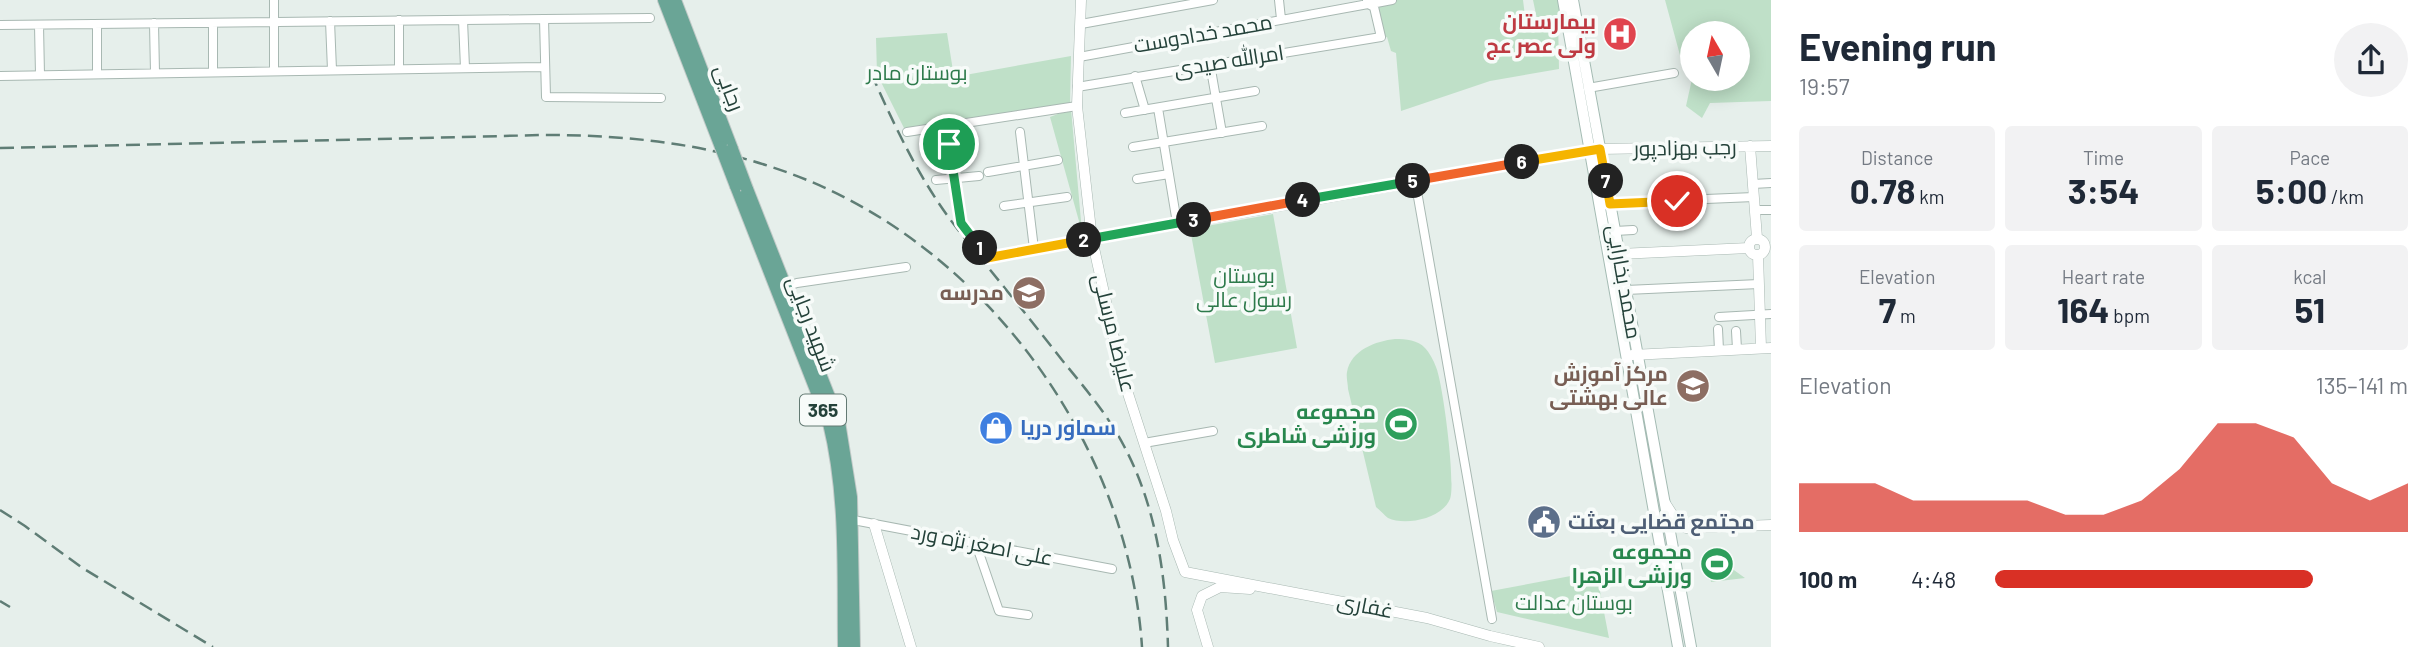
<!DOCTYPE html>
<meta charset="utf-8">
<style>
body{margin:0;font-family:Barlow,Cairo,sans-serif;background:#f2f2f3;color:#1f2937;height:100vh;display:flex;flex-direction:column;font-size:26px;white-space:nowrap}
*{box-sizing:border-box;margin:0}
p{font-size:23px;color:#747a83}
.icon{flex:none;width:38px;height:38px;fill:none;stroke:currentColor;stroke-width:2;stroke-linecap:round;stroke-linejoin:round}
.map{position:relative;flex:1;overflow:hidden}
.sheet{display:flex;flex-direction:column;background:#fff;width:665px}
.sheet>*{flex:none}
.needle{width:46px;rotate:351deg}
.tools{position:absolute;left:1680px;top:21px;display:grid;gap:14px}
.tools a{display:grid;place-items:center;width:70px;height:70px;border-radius:50%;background:#fff;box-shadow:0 4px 18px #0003;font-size:35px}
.pin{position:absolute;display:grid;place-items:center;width:60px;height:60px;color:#fff;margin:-30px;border:4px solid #fff;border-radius:50%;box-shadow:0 2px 7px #0007}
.km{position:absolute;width:35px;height:35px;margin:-18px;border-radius:50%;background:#222;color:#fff;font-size:19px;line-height:35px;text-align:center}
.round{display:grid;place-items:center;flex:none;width:74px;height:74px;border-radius:37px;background:#f2f2f3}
.summary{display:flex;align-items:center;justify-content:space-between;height:119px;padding:0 28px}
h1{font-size:38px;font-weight:700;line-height:52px}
.metrics{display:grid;grid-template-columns:repeat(3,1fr);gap:10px;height:119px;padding:7px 28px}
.metrics div{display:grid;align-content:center;border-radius:7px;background:#f2f2f3;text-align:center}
.metrics b{font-size:35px;font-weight:700}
.metrics small{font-size:19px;font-weight:400}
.metrics p{font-size:19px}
.chart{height:196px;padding:14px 28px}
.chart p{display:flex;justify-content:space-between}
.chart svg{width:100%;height:126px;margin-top:7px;fill:#d93025;opacity:.7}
ul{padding:0 28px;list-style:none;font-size:23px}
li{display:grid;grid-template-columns:112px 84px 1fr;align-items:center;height:52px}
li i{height:18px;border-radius:9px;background:#d93025}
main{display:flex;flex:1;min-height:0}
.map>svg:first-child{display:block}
</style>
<main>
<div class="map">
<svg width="1771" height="647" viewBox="0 0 1771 647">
<rect width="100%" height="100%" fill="#e6efeb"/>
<path fill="#bfe0c8" d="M1391,0h132l3,24 28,-6 -17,1 -4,-19h26l3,16 -4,1 1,52 -69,12 -89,30 -5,-58 -5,-2 -4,-14 -3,1 -7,-32 14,-1z
M1665,0h106v101l-61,2 -8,15 -16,-12 6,-27h46v-46h-46v37h-8z
M947,33l7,44 117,-21 -1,49 -165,25 -28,-56 -1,-36z
M1071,109l11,123 -32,-115z
M1273,214l24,134 -82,15 -25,-134z
M1395,339c11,0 23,1 30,9 4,4 9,13 11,19 7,16 20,117 14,132 -8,20 -45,27 -62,19 -4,-3 -8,-8 -12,-11l-28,-118c0,-5 -2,-12 -1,-17 4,-22 29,-31 48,-33z
M1706,550l39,28 -34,4z
M1608,569l3,13 -12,4 10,52 -112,-26 -6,-21z"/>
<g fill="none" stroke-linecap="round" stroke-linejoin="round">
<g stroke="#a8b8b2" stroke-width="10">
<path id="minor" d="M274,0v71
M1279,0l2,19
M1371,4l21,-4
M544,19l106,-1
M463,20l2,48
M330,21l2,49
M154,23l1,50
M213,23v49
M97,24v50
M1081,24l132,-24
M0,25l544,-6 2,78 115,1
M39,25l1,50
M1079,57l289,-53
M1210,64l12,69
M399,69v-49
M0,76l545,-9
M1135,76l10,34
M1077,87l304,-50 -7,-30 -6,-3 -1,-4
M1588,88l86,-15
M1158,108l19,115
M1125,113l130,-22
M907,132l170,-26
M1020,132l14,117
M949,144l12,79 26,35
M1133,147l129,-21
M988,172l70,-12
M1137,179l32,-5
M936,180l43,-4
M1753,184l18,-1
M1418,197l74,422
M1610,203l144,-6
M1004,206l63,-9
M1755,210h16
M1615,231l18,-1
M785,287l12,-4 109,-16
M1626,290l133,-6
M1719,317l52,-3
M1718,329l1,21
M1736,331l1,18
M1144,443l69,-12
M848,519l264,50
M976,544l23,67 29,4"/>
</g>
<g stroke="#a8b8b2" stroke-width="11">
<path id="tertiary" d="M1081,0l-4,106 15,133 31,139 43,133 7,29 12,32 242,46 63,18 49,11
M1750,146l7,92
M1749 247a8 8 0 1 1 16 0a8 8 0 1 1-16 0Z
M1619,254l130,-6
M1758,255l3,93
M987,258l613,-109 171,-3
M1632,355l139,-7
M1665,503l9,14 12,11 85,-3
M874,524l37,123
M1208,647l-11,-37 5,-14 18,-9 30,2"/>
</g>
<g stroke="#a4bbb3" stroke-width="12">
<path id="secondary" d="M1563,0l115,647
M1573,0l118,647"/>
</g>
<g stroke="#c2cac8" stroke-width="14">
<path id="primary" d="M664,0l57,147
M675,0l57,149
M736,186l93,237c18,73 14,149 15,224
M747,189l92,233 12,75 3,150"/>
</g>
<use href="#minor" stroke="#fff" stroke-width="8"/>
<use href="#tertiary" stroke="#fff" stroke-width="10"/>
<use href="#secondary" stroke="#fff" stroke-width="10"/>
<use href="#primary" stroke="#6aa596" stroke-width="12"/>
<path stroke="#5f7d75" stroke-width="2.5" stroke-dasharray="14 7" stroke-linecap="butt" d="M871,73c25,56 50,110 88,158 34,43 69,85 103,129 22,27 46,55 62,86 33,62 42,132 44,201
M0,148l544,-13c92,0 177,10 263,45 185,76 322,269 335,467
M0,510l25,16 56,41 132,80
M0,601l10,6"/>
<g stroke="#c2cac8" stroke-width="14" stroke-linecap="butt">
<path id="primary-bridge" d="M721,147l15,39
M732,149l15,40"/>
</g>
<use href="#primary-bridge" stroke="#6aa596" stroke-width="12"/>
</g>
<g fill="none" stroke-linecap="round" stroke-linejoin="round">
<g stroke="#fff" stroke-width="14">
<path id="split-1" d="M949,144l12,79 19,25"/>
</g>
<g stroke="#fff" stroke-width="14">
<path id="split-2" d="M980,248l7,10 97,-18"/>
</g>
<g stroke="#fff" stroke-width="14">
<path id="split-3" d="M1084,240l110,-20"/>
</g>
<g stroke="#fff" stroke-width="14">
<path id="split-4" d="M1194,220l109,-20"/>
</g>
<g stroke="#fff" stroke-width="14">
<path id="split-5" d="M1303,200l110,-19"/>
</g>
<g stroke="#fff" stroke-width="14">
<path id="split-6" d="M1413,181l109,-19"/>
</g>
<g stroke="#fff" stroke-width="14">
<path id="split-7" d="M1522,162l78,-13 6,32"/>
</g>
<g stroke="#fff" stroke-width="14">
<path id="split-8" d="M1606,181l4,23 67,-3"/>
</g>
<use href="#split-1" stroke="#22a559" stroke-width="9"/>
<use href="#split-2" stroke="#f5b400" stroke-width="9"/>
<use href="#split-3" stroke="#22a559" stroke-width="9"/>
<use href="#split-4" stroke="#f0652b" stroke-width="9"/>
<use href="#split-5" stroke="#22a559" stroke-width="9"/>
<use href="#split-6" stroke="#f0652b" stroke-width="9"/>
<use href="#split-7" stroke="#f5b400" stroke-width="9"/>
<use href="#split-8" stroke="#f5b400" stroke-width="9"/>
</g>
<defs>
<g id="hospital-disc" transform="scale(1.75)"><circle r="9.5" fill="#e0444e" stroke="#f7fbf9"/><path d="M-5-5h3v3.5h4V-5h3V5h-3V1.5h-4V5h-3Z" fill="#fff"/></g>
<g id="school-disc" transform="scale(1.75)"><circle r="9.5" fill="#8d6e63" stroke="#f7fbf9"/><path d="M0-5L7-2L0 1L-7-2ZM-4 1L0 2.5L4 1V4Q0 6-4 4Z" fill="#fff"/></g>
<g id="university-disc" transform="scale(1.75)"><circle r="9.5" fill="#8d6e63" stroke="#f7fbf9"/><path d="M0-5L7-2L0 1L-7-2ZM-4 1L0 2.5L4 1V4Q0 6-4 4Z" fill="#fff"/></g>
<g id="stadium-disc" transform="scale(1.75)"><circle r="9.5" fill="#2e9e5b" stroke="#f7fbf9"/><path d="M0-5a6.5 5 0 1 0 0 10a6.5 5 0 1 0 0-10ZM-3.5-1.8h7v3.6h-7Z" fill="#fff"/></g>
<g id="shop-disc" transform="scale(1.75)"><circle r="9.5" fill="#3f7fe0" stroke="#f7fbf9"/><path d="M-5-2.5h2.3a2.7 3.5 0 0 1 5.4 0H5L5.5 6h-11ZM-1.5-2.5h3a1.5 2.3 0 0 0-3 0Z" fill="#fff"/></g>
<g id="civic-disc" transform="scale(1.75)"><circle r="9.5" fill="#5c6f8a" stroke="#f7fbf9"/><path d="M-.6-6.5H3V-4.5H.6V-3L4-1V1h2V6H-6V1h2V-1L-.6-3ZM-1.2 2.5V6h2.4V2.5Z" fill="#fff"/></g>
</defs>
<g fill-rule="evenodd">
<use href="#hospital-disc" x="1620" y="34"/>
<use href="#school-disc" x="1029" y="293"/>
<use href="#university-disc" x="1693" y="386"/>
<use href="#stadium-disc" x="1401" y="424"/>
<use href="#shop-disc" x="996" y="428"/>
<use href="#civic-disc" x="1544" y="522"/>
<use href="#stadium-disc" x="1717" y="564"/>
</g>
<g text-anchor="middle" stroke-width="7" stroke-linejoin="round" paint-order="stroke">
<rect fill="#f7fbf9" stroke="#637a73" stroke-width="2" x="800" y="394.5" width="46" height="31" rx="5"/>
<g font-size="19" font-weight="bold" fill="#24423a">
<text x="823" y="417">365</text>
</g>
<g font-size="21" font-weight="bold" fill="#be3a42" stroke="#f7fbf9" text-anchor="end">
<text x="1596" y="29">بیمارستان<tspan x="1596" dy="24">ولی عصر عج</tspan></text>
</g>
<g font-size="21" fill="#24423a" stroke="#f7fbf9">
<text transform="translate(1203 34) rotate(-10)" y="7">محمد خدادوست</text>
<text transform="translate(1229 61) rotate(-9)" y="7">امرالله صیدی</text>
<text transform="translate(729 88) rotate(69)" y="7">رجایی</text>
<text transform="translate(1685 148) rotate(-1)" y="7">رجب بهزادپور</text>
<text transform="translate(1624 282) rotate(80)" y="7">محمد بخارایی</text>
<text transform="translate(811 324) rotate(69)" y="7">شهید رجایی</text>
<text transform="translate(1114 333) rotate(76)" y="7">علیرضا مرسلی</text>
<text transform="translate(982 545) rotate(11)" y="7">علی اصغر نژه ورد</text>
<text transform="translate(1365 606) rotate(11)" y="7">غفاری</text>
</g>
<g font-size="21" fill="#2d7a4b" stroke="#f7fbf9">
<text x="917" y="80">بوستان مادر</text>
<text x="1244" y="283">بوستان<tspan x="1244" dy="24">رسول عالی</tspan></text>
<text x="1574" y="610">بوستان عدالت</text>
</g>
<g font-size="21" font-weight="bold" fill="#785e54" stroke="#f7fbf9" text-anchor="end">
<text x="1004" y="300">مدرسه</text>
<text x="1668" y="381">مرکز آموزش<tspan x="1668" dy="24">عالی بهشتی</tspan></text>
</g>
<g font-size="21" font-weight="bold" fill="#27864d" stroke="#f7fbf9" text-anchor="end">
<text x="1376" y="419">مجموعه<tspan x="1376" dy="24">ورزشی شاطری</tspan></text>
<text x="1692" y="559">مجموعه<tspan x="1692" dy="24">ورزشی الزهرا</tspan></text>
</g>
<g font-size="21" font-weight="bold" fill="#366cbe" stroke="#f7fbf9" text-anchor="start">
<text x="1020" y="435">سماور دریا</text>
</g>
<g font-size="21" font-weight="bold" fill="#4e5e75" stroke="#f7fbf9" text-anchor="start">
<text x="1568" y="529">مجتمع قضایی بعثت</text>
</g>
</g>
</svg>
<div class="tools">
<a><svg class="needle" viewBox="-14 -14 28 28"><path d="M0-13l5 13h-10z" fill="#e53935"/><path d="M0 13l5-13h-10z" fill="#747a83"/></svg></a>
</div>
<div class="pin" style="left:949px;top:144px;background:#1e9e55"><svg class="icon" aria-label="arrive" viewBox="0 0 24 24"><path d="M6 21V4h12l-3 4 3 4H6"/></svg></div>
<div class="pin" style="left:1677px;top:201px;background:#d93025"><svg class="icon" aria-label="check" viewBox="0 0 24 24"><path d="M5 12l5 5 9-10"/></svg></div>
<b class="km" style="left:980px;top:248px">1</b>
<b class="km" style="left:1084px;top:240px">2</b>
<b class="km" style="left:1194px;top:220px">3</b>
<b class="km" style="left:1303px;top:200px">4</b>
<b class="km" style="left:1413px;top:181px">5</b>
<b class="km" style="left:1522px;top:162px">6</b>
<b class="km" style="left:1606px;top:181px">7</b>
</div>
<section class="sheet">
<div class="summary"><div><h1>Evening run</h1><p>19:57</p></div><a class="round"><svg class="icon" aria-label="share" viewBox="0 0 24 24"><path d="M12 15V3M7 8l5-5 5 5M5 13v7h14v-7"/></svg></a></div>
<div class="metrics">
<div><p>Distance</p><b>0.78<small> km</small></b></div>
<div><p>Time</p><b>3:54</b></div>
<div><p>Pace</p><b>5:00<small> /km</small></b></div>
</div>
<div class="metrics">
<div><p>Elevation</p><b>7<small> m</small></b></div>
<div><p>Heart rate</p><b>164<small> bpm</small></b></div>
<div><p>kcal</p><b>51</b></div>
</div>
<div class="chart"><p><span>Elevation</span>135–141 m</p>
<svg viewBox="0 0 160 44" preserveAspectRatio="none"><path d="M0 44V27L10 27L20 27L30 33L40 33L50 33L60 33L70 38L80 38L90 33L100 22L110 6L120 6L130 11L140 27L150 33L160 27V44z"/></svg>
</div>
<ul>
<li><b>100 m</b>4:48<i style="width:77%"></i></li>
</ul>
</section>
</main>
